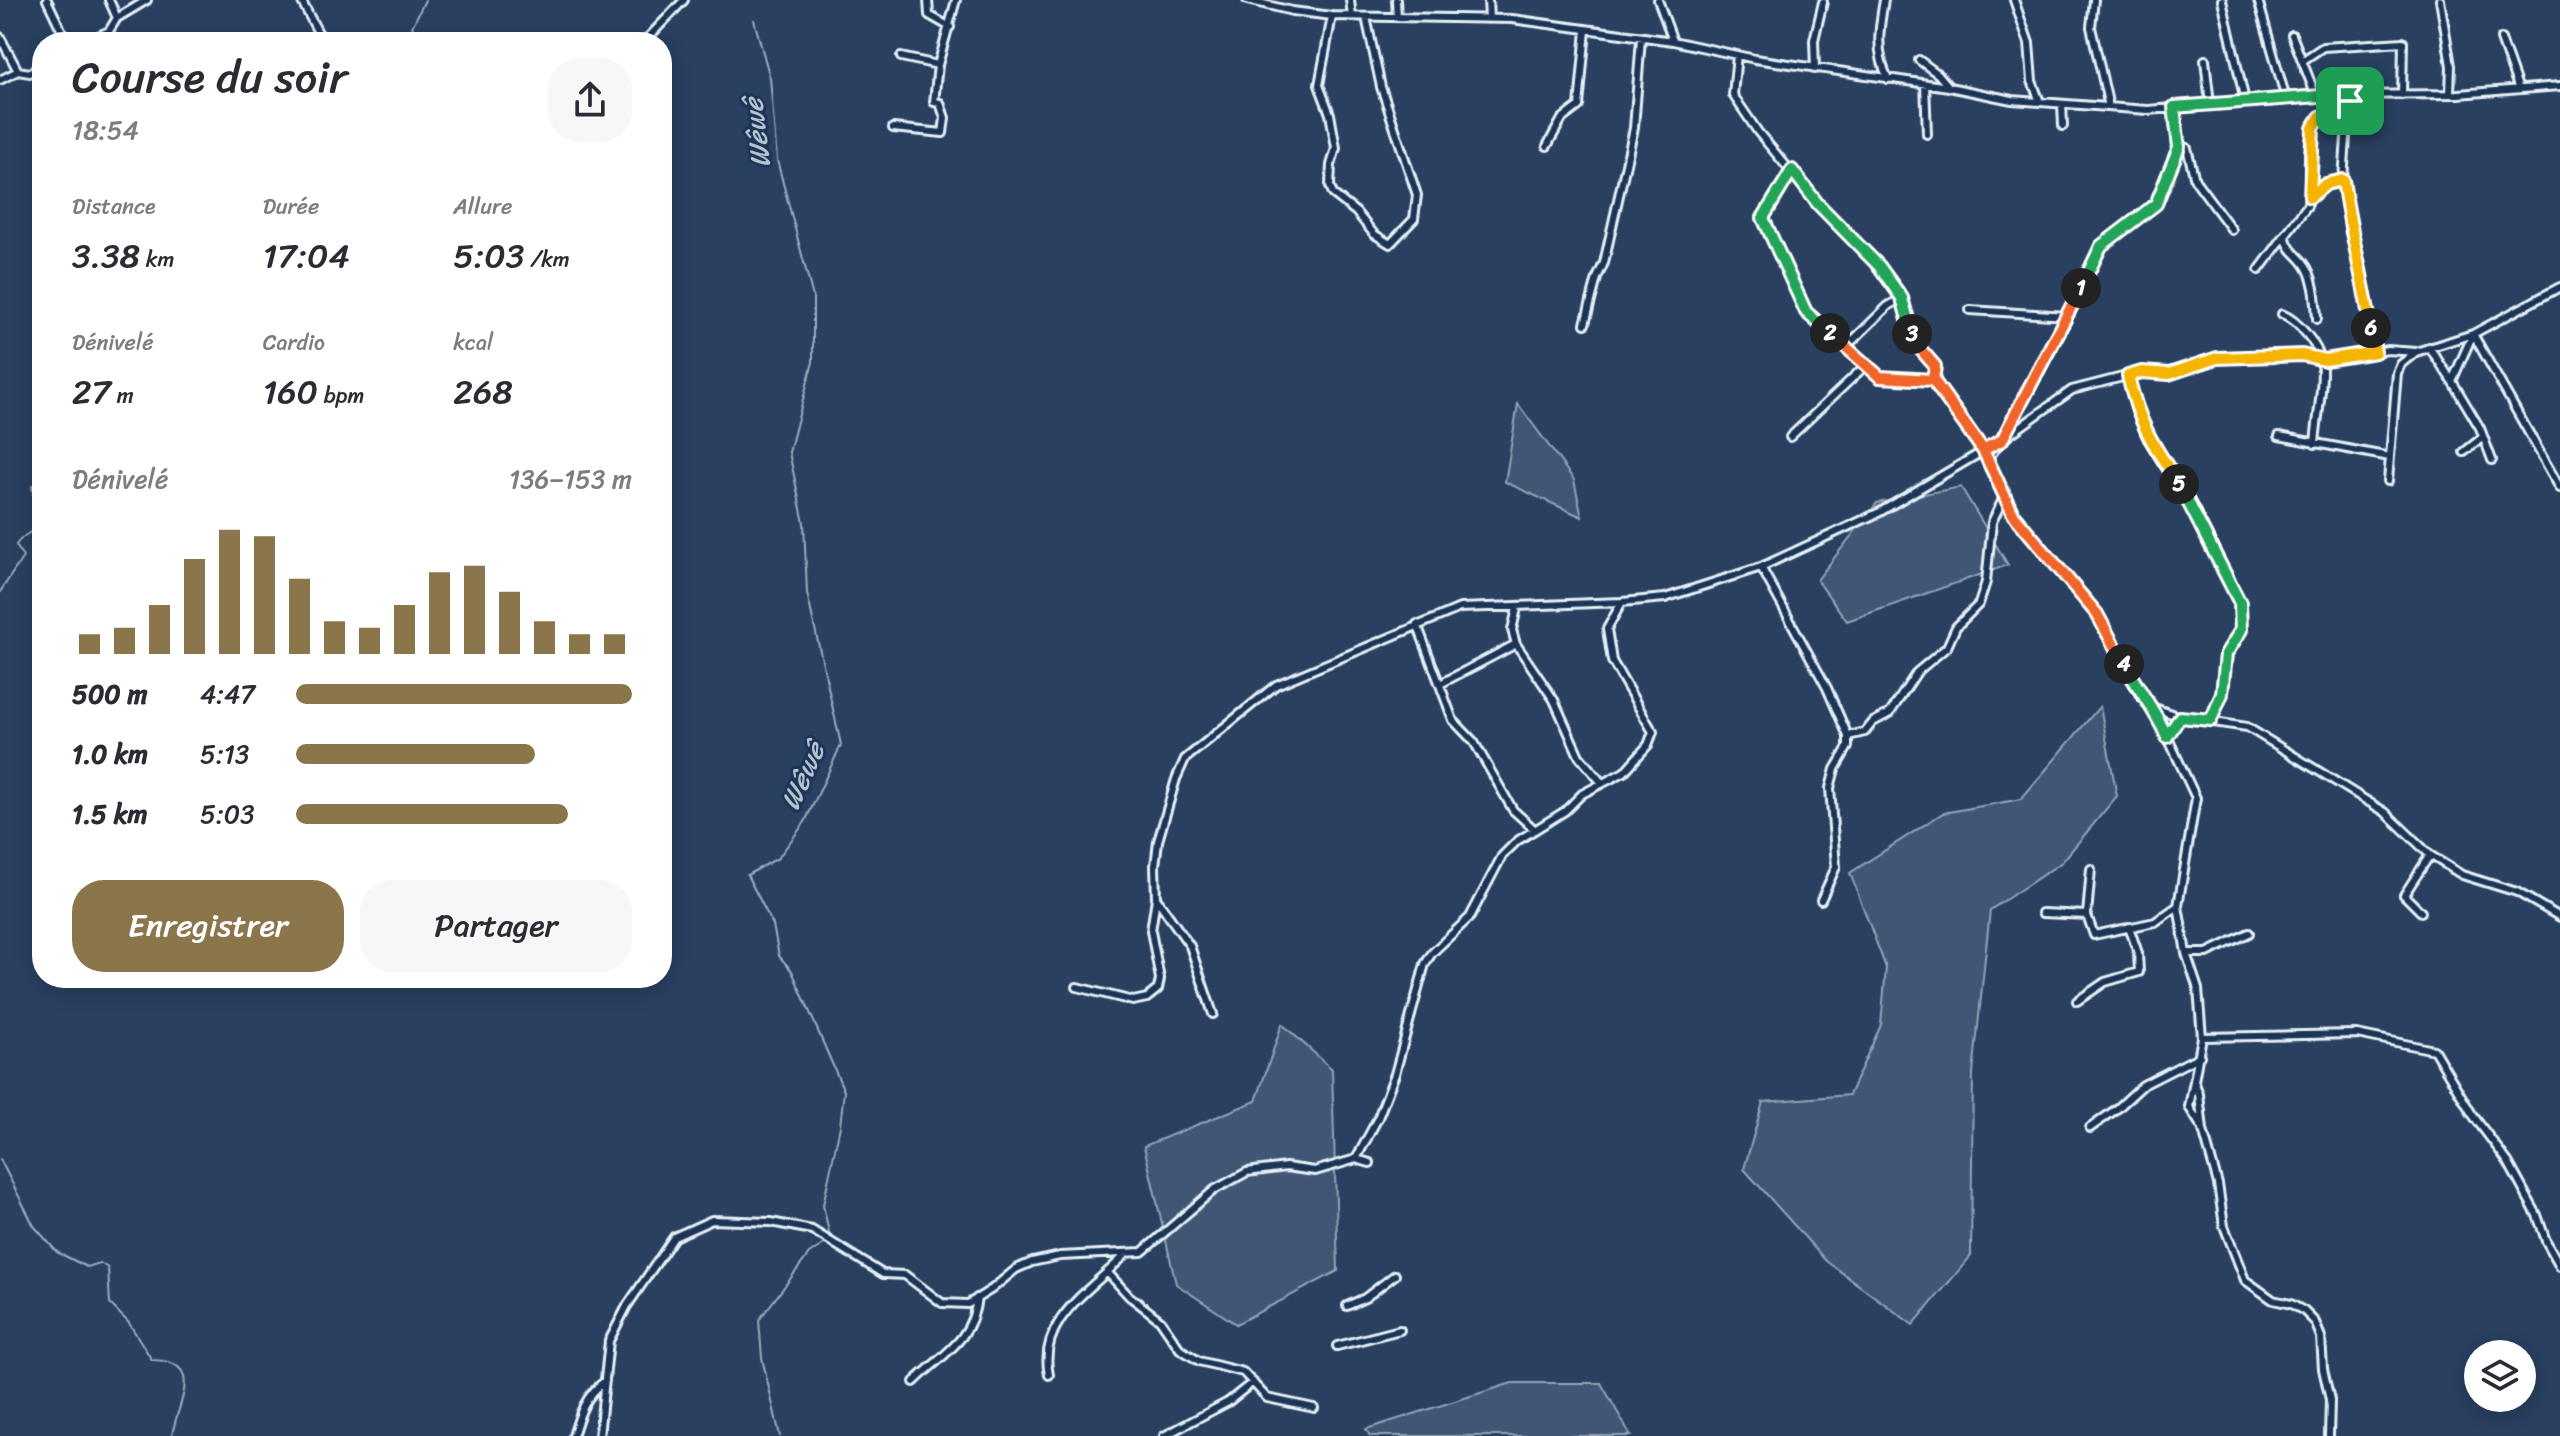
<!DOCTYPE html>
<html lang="fr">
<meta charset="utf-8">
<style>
body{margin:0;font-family:Sriracha,sans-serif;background:#f7f7f7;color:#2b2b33;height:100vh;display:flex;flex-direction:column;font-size:30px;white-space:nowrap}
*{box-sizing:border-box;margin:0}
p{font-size:26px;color:#7c7c81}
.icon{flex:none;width:44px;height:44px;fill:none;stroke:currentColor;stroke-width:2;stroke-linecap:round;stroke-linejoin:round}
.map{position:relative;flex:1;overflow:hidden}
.panel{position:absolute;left:32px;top:32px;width:640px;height:956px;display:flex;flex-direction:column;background:#fff;border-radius:32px;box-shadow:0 4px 20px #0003}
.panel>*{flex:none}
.fabs{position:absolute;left:2464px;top:1340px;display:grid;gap:16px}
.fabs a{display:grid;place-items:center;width:72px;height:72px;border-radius:50%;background:#fff;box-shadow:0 4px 20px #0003;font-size:40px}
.pin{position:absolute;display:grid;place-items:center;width:68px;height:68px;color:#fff;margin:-34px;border-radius:16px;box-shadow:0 4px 12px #0006}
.km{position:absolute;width:40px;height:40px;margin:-20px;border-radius:50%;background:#222;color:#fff;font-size:22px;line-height:40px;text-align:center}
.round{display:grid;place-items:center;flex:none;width:84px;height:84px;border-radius:32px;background:#f7f7f7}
.summary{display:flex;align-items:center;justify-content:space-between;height:136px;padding:0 40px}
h1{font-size:44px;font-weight:600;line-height:60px}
.figures{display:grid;grid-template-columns:repeat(3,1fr);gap:12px;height:136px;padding:8px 40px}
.figures div{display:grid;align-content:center}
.figures b{font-size:34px;font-weight:600}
.figures small{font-size:22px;font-weight:400}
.figures p{font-size:22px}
.chart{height:224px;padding:16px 40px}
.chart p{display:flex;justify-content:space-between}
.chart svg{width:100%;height:144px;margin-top:8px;stroke:#8a764a;stroke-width:6}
.button{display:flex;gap:16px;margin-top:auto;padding:16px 40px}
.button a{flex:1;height:92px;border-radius:32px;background:#8a764a;color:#fff;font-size:32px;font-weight:600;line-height:92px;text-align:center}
.button a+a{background:#f7f7f7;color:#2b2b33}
ul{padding:0 40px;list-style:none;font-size:26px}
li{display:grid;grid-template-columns:128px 96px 1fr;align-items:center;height:60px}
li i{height:20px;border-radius:10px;background:#8a764a}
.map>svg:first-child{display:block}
</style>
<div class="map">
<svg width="2560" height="1436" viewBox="0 0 2560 1436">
<rect width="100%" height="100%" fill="#294061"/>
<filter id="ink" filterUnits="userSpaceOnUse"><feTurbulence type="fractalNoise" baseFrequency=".0125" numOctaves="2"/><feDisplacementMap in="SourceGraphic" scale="16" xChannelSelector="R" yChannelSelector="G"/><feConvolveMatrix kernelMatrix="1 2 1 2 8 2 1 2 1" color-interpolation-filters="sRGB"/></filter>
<g filter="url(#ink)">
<path fill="#415774" stroke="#94a4b6" stroke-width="2" d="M1518,404l56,76 8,37 -77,-35z
M1961,487l47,78 -161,56 -30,-41 60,-77z
M2100,706l17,90 -55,66 -72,48 -17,164 -2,182 -58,69 -87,-64 -82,-92 19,-67 86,-7 32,-70 5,-57 -36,-95 93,-60 78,-14z
M1282,1024l50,45 6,202 -102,53 -60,-40 -32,-138 112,-45z
M1512,1383h89l30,53h-261l-4,-7z"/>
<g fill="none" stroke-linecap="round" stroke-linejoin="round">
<path stroke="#9dabbd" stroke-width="2" d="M425,0l-13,27 6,8 15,7
M754,20l16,58 7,82 36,137v65l-24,90 15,71 3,70 34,152 -36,77 -27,36 -31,17 26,50 6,31 13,15 52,120 -4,35 -17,79 7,32
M42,481l-10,5 2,12 8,4
M0,592l23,-35 -7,-12c7,-12 20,-13 26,-24
M0,1159l34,67 23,26 30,15 13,-4 8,5 2,36 19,19 23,37c56,1 24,45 20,76
M780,1436l-18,-78 -3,-38 50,-66 18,-12"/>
<g stroke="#e8f1f8" stroke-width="12">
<path id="minor" d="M47,0l20,42
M301,0l22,42
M928,0l1,15 21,12
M1247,0l45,11 40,5 180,3 161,22 82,18 194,28 63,13 136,10 185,-15 125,-1 102,-8
M1350,0l2,17
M1396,0l1,17
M1488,0l1,19
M1658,0l15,41
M1884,0c-5,29 -9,51 4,79
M2014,0l15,43 3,38 8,21
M2094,0l-3,27 18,80
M2222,0l23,101
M2258,0l28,99
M2440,0l11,66 -1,27
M1332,16l-13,69 11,29 6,34 -5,17 -1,21 3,8 23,18 18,22 16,10 24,-25 3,-24 -36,-108 -15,-70
M117,18l30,-18
M2292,35l24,61
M0,37l18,34
M2501,39l17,48
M86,42l23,-11 8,-13 -8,-18
M307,42l14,-7
M644,42l40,-42
M1737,55l-4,40 25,37 60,72 61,62 23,32 13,45 20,23 -2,14
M901,57l37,8
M1919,60l19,14 11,13
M2205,60l5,44
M2302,61l21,-14 80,-5 -1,53
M1815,69l-1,-29 9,-38
M0,80l18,-9 12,2 12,-7
M1925,84l2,50
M2349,95l-6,85 7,52 11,35 14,85
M2062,104l1,22
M2174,107l5,40 -23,57 -55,42 -39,84 -60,110 -15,20 26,54 84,100 43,81 14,13 26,9 67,10 138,85 45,43 32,20 55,17 43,25
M893,128l50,5 2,-15 -5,-15 -6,-1 4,-37 18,-65
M1547,146l15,-27 17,-13 7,-76
M2179,147l8,1 8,32 37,50
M1792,170l-29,48 43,94 74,65 53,3 51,72
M2310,197l16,-13 17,-4
M2285,236c5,16 9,15 18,26 12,14 13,39 14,57
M2259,270l48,-64 3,-9c0,-51 -11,-74 42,-97
M1970,310l98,6
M2282,314c16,6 36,31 39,47 4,17 -5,63 -6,83
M1585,324l12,-46 7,-15 30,-135 7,-90
M2473,334l87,154
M2473,334l-21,47 28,47 12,32
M1846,347l42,-41 14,-8
M2429,347l23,34
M2128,376l8,35 12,28 46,70 46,94 1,27 -15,24 -4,40 -11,26
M2279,436l111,21
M1790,437l76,-72
M2464,452l19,-15
M2388,481l9,-108 4,-9 15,-12
M1761,567l66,121 21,48v11l-13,22 -5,19 6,79 -15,33
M1517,608l-5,22 4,14 38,56 25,56 23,27
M1417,624l36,96 21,22 39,68 21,19
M1440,684l76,-40
M2154,708l42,90 -18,108 8,47 12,36 4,48 -8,44 5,13 4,36 15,54 6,42 21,54 28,20 18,4 13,7 11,11 6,15 2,32 7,31 -1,36
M1848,736l17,-4 8,-10 17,-9 27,-41 30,-25 9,-20 23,-23 7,-22 6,-60 12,-25
M2167,737l13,-20
M2091,869l-4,46 7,20 61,-13 23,-16
M1156,898l34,48 23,68
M2421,912l-17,-17 26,-40
M2042,913l45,2
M2186,953h21l42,-20
M1077,987l56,14 14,-3 11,-9 2,-10 -9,-48 5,-33 -1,-32 3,-25 18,-62 9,-20 91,-74 184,-77 162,-6
M2077,1001l28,-19 34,-10 -1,-19 -9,-26
M2202,1037l155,-3 77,16 38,64 36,48 29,53 9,26 14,25
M2194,1081l-5,26 12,19
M2090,1128l28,-20 25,-23 57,-29
M1356,1159l14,4
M1108,1273l21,23 31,24 20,29 19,12 44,11 24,26 47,10
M1347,1306l18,-8 30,-23
M1337,1346l63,-16
M1049,1375c-12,-56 44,-86 77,-121
M914,1382c28,-28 58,-40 63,-84
M573,1436c7,-23 12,-40 32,-55
M599,1436l10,-95 18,-35 47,-69 38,-17 59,2 41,8 71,44 22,1 37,28 26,1 24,-15 24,-20 16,-7 28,-6 82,-4 72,-62 33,-18 39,-5 29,4 41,-12 22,-41 17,-44 30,-110 7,-11 38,-36 32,-61 15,-15 48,-30 17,-17 42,-22 24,-27 5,-13 -41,-71 -5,-32 15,-27 43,-4 96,-31 119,-55 122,-72 70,-50 70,-18 27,2 48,-16 85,-3 23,5 63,-10 28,2 57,-18 87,-47
M1164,1436l64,-34 25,-20"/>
</g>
<use href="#minor" stroke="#1d3557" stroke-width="6"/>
</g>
</g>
<g fill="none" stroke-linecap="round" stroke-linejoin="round" filter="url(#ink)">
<g stroke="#fff" stroke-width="16">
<path id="split-1" d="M2081,288l20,-42 55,-42 23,-57 -5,-40 159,-12h16l1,6"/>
</g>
<g stroke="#fff" stroke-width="16">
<path id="split-2" d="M1830,333l50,44 53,3 50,70 19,-10 79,-152"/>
</g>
<g stroke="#fff" stroke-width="16">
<path id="split-3" d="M1830,333l-24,-21 -43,-94 29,-48 26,34 61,62 23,32 10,36"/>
</g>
<g stroke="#fff" stroke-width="16">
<path id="split-4" d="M1912,334l3,9 20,23 -2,14 50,70 30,64 84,100 27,50"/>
</g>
<g stroke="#fff" stroke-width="16">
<path id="split-5" d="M2124,664c14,25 31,46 43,73l13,-20 31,3 11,-26 4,-40 15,-24 -1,-27 -61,-119"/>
</g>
<g stroke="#fff" stroke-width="16">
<path id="split-6" d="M2179,484c-27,-40 -40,-61 -51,-108l14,-4 27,2 48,-16 85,-3 23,5 50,-8 -4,-24"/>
</g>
<g stroke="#fff" stroke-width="16">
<path id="split-7" d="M2350,101l-30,16 -7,11 -3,69 16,-13 17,-4c7,50 20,98 28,148"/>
</g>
<use href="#split-1" stroke="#22a559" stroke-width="10"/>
<use href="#split-2" stroke="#f0652b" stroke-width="10"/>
<use href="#split-3" stroke="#22a559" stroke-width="10"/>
<use href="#split-4" stroke="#f0652b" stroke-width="10"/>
<use href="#split-5" stroke="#22a559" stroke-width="10"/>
<use href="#split-6" stroke="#f5b400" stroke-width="10"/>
<use href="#split-7" stroke="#f5b400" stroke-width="10"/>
</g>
<g text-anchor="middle" stroke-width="6" stroke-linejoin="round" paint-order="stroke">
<g font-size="28" font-style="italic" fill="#b6c2d0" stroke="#1d3557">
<text transform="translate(756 133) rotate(-97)" y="10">Wêwê</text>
<text transform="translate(802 776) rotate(-66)" y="10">Wêwê</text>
</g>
</g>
</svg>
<div class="fabs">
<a><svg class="icon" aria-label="layers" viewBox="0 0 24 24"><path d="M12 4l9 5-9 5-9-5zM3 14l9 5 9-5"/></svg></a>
</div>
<div class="pin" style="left:2350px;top:101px;background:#1e9e55"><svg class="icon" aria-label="arrive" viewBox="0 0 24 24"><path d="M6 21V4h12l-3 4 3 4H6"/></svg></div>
<b class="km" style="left:2081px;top:288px">1</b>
<b class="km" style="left:1830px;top:333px">2</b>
<b class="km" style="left:1912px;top:334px">3</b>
<b class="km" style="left:2124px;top:664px">4</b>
<b class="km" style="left:2179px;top:484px">5</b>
<b class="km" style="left:2371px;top:328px">6</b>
<section class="panel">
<div class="summary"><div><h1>Course du soir</h1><p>18:54</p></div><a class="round"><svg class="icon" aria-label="share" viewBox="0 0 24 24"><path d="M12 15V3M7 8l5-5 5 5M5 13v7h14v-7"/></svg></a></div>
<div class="figures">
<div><p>Distance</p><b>3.38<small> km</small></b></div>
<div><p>Durée</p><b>17:04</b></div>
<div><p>Allure</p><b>5:03<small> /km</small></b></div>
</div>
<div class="figures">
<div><p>Dénivelé</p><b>27<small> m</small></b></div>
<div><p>Cardio</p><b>160<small> bpm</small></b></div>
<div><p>kcal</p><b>268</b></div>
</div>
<div class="chart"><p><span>Dénivelé</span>136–153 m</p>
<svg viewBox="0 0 160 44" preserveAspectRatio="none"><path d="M5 44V38M15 44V36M25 44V29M35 44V15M45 44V6M55 44V8M65 44V21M75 44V34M85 44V36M95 44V29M105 44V19M115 44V17M125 44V25M135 44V34M145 44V38M155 44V38"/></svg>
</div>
<ul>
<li><b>500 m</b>4:47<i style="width:100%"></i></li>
<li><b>1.0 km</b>5:13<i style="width:71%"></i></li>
<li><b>1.5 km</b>5:03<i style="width:81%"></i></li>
</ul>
<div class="button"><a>Enregistrer</a><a>Partager</a></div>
</section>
</div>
